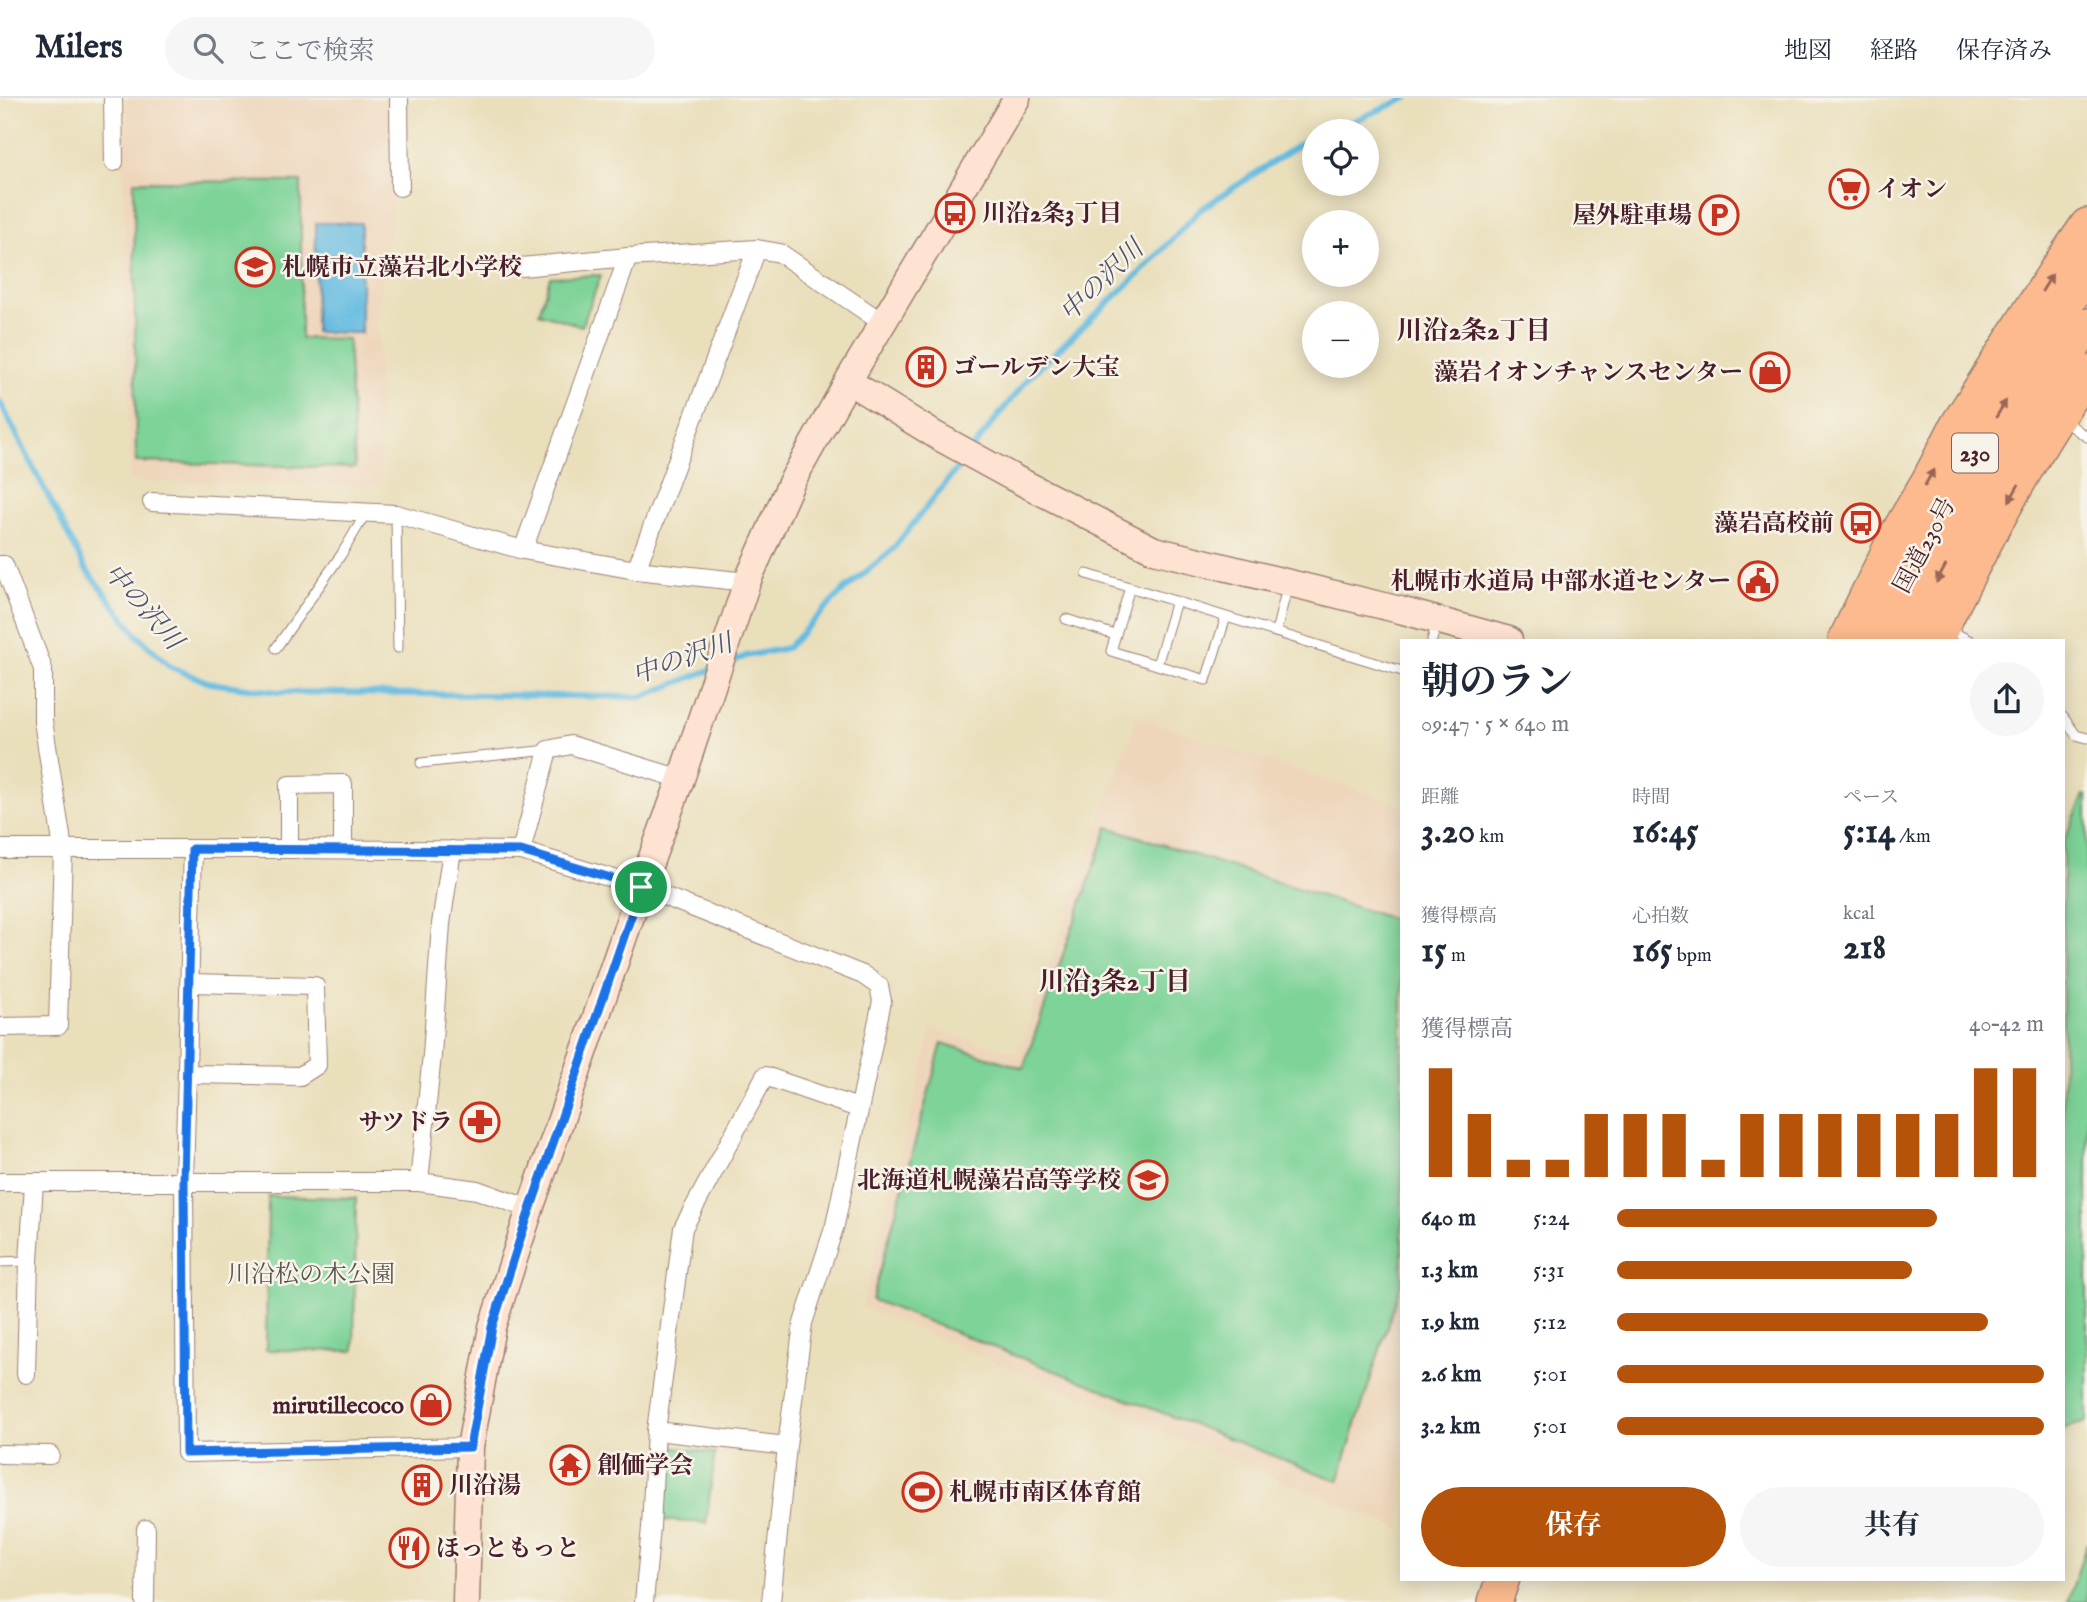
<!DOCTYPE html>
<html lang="ja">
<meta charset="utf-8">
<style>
body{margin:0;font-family:"IM FELL English","Noto Serif JP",serif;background:#f6f6f7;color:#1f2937;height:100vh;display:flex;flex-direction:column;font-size:26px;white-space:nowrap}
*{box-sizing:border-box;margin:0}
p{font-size:23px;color:#747a83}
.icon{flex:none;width:38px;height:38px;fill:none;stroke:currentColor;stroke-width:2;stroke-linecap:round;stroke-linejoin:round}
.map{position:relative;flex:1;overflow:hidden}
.details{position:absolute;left:1400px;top:541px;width:665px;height:942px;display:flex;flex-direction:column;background:#fff;border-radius:0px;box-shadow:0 4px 18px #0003}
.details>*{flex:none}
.controls{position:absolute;left:1302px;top:21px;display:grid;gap:14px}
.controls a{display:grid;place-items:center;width:77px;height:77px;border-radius:50%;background:#fff;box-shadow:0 4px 18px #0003;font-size:35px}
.pin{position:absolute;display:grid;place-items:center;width:60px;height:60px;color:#fff;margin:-30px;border:4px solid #fff;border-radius:50%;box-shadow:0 2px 7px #0007}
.round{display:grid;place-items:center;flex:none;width:74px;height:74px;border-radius:37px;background:#f6f6f7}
.head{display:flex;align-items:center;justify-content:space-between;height:119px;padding:0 21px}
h1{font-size:38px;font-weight:700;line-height:52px}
.metrics{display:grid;grid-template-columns:repeat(3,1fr);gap:10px;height:119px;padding:7px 21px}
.metrics div{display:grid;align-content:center}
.metrics b{font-size:35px;font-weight:700}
.metrics small{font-size:19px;font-weight:400}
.metrics p{font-size:19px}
.chart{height:196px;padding:14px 21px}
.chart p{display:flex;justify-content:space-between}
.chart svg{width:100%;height:126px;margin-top:7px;stroke:#b45309;stroke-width:6}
.action{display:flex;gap:14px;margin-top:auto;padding:14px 21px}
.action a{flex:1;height:80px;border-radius:42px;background:#b45309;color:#fff;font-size:28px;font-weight:700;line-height:80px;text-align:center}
.action a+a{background:#f6f6f7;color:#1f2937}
ul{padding:0 21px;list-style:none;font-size:23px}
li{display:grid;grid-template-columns:112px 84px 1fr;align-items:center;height:52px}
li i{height:18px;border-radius:9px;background:#b45309}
header{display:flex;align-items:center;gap:42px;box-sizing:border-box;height:98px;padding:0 35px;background:#fff;border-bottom:2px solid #e0e1e3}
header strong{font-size:33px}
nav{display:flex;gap:38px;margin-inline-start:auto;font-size:24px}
.search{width:490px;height:63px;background:#f6f6f7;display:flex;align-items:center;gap:18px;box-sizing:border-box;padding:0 24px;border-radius:38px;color:#747a83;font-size:26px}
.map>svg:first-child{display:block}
</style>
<header>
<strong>Milers</strong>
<div class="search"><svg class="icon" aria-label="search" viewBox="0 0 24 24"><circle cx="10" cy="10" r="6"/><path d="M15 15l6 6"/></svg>ここで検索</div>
<nav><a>地図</a><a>経路</a><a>保存済み</a></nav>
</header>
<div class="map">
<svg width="2087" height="1504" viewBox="0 0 2087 1504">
<rect width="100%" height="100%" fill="#f7f3e8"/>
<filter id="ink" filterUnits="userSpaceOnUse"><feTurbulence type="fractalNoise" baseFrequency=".0143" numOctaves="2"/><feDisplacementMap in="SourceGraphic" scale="14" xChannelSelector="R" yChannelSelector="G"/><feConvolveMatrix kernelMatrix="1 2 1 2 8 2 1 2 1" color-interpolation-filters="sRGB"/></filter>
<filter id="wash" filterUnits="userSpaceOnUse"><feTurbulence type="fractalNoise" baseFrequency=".00686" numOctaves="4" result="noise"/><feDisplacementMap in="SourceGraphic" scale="28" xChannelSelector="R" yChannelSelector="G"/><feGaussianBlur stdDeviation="1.57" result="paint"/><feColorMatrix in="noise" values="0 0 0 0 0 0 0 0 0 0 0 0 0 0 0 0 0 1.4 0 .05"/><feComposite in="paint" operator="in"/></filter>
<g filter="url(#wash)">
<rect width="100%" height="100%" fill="#eadfbb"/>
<path fill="#eed6bb" d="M127,0h269l-5,130 -13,79 2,179 -250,-4 -7,-309z
M1137,619l265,88v725l-540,-223 70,-278 86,24z"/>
<path fill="#7dd398" stroke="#647962" stroke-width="2" d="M134,83l167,1v156l47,1 7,129 -219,-6z
M601,177l-19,51 -43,-13 11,-36z
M2084,697l3,1v623l-1,3 -23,7v-586z
M1108,729l294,95v358l-64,201 -466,-181 70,-257 81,25z
M268,1098l88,2 -2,153 -88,-1z
M672,1349l43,6 -9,70 -46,-3 3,-63z
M2087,1444v60h-19z"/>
<path fill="#64bbe1" stroke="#576d86" stroke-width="2" d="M316,125h45v110l-46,-1z"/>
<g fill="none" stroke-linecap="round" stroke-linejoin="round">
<path stroke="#64bbe1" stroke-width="6" d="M1330,33l77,-33
M0,304l85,166 53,68 33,31 39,16 68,9 363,5 69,-27
M973,350l56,-71 110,-103 61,-64 98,-65 16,-7
M727,566l19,-8 41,-8 56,-57 49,-41 72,-90"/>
</g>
</g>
<g filter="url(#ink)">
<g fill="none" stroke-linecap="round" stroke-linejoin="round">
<g stroke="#9a7f73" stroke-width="11">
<path id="lane" d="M2063,322l24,17
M396,416l2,134
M1087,476l315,97
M1130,489l-19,64 95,29 20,-63
M1066,521l49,16
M1949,532l20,10
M1276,534l12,-48
M1432,542l5,-18
M276,550l65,-93 25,-42
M1157,567l19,-64
M2063,619l13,18 11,3
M421,665l127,-13
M0,1164l29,-1"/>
</g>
<g stroke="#9a7f73" stroke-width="20">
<path id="street" d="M113,0l1,64
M399,0l1,89
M521,169l107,-10 129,-8 23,4 103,70
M152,404l244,12 127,36 113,20 111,12
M523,452l105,-293
M0,467h4l39,104v52l20,128 -5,177 -58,1
M636,472l121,-321
M0,751h289l232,2 120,36 222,88 16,11 3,15 -47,224 -32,98 -16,123 -16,156
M193,751l-9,332 2,272 284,-6
M289,751v-64l54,-1v65
M521,753l27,-101 23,-5 110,34
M187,976l113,2 17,-11 -2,-79 -126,-3
M0,1084h419l58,8 53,19
M419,1084l13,-127 9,-131 11,-74
M26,1276l3,-113 5,-78
M656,1333l131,15
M0,1356l50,1
M145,1504l1,-73
M644,1504l7,-75 5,-96 27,-203 82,-152 93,32"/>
</g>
<g stroke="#9a7f73" stroke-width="29">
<path id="secondary" d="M848,283l89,55 75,41 142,73 246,60 109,30
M466,1504l4,-155 22,-120 38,-118 111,-322 40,-108 66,-197 44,-99 57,-102 169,-283"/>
</g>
<g stroke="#9a7f73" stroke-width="36">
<path id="highway" d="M1845,542l50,-103 33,-56 29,-56 99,-155 31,-45
M1874,542c60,-127 134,-250 213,-367
M1907,542l28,-56 75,-135 77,-124
M1936,542c44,-92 94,-183 151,-268
M1495,1504l8,-24"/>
</g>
<use href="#lane" stroke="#fff" stroke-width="9"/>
<use href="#street" stroke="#fff" stroke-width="18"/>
<use href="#secondary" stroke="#fee3d2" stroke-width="26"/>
<use href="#highway" stroke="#fcba8e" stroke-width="33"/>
</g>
<defs><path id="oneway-solid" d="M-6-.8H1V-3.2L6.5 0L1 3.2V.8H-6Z" transform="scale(1.75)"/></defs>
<g fill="#9a6558">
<use href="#oneway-solid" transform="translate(2047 185) rotate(-58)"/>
<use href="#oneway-solid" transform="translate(2001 311) rotate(-59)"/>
<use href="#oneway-solid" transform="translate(1929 380) rotate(-61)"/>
<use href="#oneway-solid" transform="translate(2014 395) rotate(120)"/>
<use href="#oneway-solid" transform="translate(1941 476) rotate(119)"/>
</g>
</g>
<g fill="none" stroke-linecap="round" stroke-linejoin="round" filter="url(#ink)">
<g stroke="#fff" stroke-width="14">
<path id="route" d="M192,751l329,2 120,36 -119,346 -30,94 -22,120 -284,6 -2,-272z"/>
</g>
<use href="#route" stroke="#1a73e8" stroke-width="9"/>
</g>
<defs>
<g id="supermarket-ring" transform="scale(2.0125)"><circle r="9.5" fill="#f7f3e8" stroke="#c8321e" stroke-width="1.5"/><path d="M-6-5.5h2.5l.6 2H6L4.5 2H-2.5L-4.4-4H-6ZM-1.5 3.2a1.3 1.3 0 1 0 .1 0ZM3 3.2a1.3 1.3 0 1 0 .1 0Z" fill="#c8321e"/></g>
<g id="bus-ring" transform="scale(2.0125)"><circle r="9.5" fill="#f7f3e8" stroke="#c8321e" stroke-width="1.5"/><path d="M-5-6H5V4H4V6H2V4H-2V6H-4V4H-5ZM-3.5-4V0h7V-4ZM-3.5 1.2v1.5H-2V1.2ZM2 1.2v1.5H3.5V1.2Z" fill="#c8321e"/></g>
<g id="parking-ring" transform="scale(2.0125)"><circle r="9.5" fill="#f7f3e8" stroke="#c8321e" stroke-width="1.5"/><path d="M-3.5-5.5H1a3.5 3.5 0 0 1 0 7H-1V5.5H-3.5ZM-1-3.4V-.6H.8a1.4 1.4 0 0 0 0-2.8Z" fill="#c8321e"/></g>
<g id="school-ring" transform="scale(2.0125)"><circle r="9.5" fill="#f7f3e8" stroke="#c8321e" stroke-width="1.5"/><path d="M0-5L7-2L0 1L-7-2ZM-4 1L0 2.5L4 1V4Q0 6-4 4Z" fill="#c8321e"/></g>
<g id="building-ring" transform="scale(2.0125)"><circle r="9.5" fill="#f7f3e8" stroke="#c8321e" stroke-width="1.5"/><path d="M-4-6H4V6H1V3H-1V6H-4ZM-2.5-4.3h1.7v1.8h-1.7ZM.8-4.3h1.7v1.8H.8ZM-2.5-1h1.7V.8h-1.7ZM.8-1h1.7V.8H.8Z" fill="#c8321e"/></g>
<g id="shop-ring" transform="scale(2.0125)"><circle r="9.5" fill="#f7f3e8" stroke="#c8321e" stroke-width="1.5"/><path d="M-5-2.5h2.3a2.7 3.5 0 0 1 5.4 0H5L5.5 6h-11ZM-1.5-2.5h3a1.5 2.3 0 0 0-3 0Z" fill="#c8321e"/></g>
<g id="civic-ring" transform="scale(2.0125)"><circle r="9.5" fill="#f7f3e8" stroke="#c8321e" stroke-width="1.5"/><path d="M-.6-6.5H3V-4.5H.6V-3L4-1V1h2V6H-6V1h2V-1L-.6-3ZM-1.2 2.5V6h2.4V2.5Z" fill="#c8321e"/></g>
<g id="pharmacy-ring" transform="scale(2.0125)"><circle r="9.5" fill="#f7f3e8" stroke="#c8321e" stroke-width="1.5"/><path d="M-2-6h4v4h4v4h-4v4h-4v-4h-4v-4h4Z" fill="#c8321e"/></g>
<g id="temple-ring" transform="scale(2.0125)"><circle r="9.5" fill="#f7f3e8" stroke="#c8321e" stroke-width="1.5"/><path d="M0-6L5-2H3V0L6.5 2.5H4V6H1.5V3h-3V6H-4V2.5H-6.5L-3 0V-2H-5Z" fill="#c8321e"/></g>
<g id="stadium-ring" transform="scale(2.0125)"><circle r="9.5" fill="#f7f3e8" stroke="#c8321e" stroke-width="1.5"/><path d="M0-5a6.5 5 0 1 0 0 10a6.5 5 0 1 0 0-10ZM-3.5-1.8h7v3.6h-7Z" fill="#c8321e"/></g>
<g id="restaurant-ring" transform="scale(2.0125)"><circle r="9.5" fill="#f7f3e8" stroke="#c8321e" stroke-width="1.5"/><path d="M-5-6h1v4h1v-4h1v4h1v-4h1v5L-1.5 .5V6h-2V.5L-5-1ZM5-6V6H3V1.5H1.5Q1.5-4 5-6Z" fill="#c8321e"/></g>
</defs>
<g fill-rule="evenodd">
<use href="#supermarket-ring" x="1849" y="91"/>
<use href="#bus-ring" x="955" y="115"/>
<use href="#parking-ring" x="1719" y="117"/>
<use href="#school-ring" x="255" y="169"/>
<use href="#building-ring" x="926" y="269"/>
<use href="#shop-ring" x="1770" y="274"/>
<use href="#bus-ring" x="1861" y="425"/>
<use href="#civic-ring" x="1758" y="483"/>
<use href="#pharmacy-ring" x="480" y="1024"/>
<use href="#school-ring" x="1148" y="1082"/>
<use href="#shop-ring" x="431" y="1307"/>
<use href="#temple-ring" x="570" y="1367"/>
<use href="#building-ring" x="422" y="1387"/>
<use href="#stadium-ring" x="922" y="1394"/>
<use href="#restaurant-ring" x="409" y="1450"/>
</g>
<g text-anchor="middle" stroke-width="5" stroke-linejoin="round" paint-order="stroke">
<rect fill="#f7f3e8" stroke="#7e5f64" stroke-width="2" x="1952" y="335.5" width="46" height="39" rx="5"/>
<g font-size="23" font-weight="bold" fill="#4a1f2b">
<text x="1975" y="363">230</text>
</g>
<g font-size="24" font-weight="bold" fill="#4a1f2b" stroke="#f7f3e8" text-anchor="start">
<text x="1876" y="99">イオン</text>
<text x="982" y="123">川沿2条3丁目</text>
<text x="1692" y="125" text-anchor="end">屋外駐車場</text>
<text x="282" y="177">札幌市立藻岩北小学校</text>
<text x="953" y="277">ゴールデン大宝</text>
<text x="1743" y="282" text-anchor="end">藻岩イオンチャンスセンター</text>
<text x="1834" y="433" text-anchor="end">藻岩高校前</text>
<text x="1731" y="491" text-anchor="end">札幌市水道局 中部水道センター</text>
<text x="453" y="1032" text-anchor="end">サツドラ</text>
<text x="1121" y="1090" text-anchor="end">北海道札幌藻岩高等学校</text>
<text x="404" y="1315" text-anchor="end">mirutillecoco</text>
<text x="597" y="1375">創価学会</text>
<text x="449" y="1395">川沿湯</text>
<text x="949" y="1402">札幌市南区体育館</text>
<text x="436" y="1458">ほっともっと</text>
</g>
<g font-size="24" fill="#4a1f2b" stroke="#f7f3e8">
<text transform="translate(1924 447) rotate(-62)" y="8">国道230号</text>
</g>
<g font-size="24" fill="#59554c" stroke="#f7f3e8">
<text x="311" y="1184">川沿松の木公園</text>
</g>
<g font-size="26" font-style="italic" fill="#53566b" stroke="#f7f3e8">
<text transform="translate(1101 182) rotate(-44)" y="9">中の沢川</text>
<text transform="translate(144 508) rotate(49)" y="9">中の沢川</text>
<text transform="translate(682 560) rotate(-19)" y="9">中の沢川</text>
</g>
<g font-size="26" font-weight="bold" fill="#4a1f2b" stroke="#f7f3e8">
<text x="1474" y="241">川沿2条2丁目</text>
<text x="1115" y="892">川沿3条2丁目</text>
</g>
</g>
</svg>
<div class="controls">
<a><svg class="icon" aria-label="locate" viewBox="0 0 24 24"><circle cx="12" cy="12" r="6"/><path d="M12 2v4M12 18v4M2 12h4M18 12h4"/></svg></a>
<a>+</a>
<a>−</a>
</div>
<div class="pin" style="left:641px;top:789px;background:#1e9e55"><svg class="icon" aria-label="arrive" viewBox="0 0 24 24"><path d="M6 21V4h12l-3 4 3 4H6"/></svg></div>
<section class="details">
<div class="head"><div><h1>朝のラン</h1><p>09:47 · 5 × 640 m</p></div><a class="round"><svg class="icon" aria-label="share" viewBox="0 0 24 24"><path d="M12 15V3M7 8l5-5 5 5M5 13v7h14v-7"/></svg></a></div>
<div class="metrics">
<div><p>距離</p><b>3.20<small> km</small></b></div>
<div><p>時間</p><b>16:45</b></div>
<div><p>ペース</p><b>5:14<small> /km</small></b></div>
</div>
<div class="metrics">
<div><p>獲得標高</p><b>15<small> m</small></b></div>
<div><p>心拍数</p><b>165<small> bpm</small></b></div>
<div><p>kcal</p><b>218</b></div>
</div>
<div class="chart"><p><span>獲得標高</span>40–42 m</p>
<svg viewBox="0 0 160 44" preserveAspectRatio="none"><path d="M5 44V6M15 44V22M25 44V38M35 44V38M45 44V22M55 44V22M65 44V22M75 44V38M85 44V22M95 44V22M105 44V22M115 44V22M125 44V22M135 44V22M145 44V6M155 44V6"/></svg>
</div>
<ul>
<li><b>640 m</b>5:24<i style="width:75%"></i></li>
<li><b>1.3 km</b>5:31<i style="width:69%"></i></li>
<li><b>1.9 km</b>5:12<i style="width:87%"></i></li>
<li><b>2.6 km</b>5:01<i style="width:100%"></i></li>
<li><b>3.2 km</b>5:01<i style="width:100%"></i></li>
</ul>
<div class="action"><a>保存</a><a>共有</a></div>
</section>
</div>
